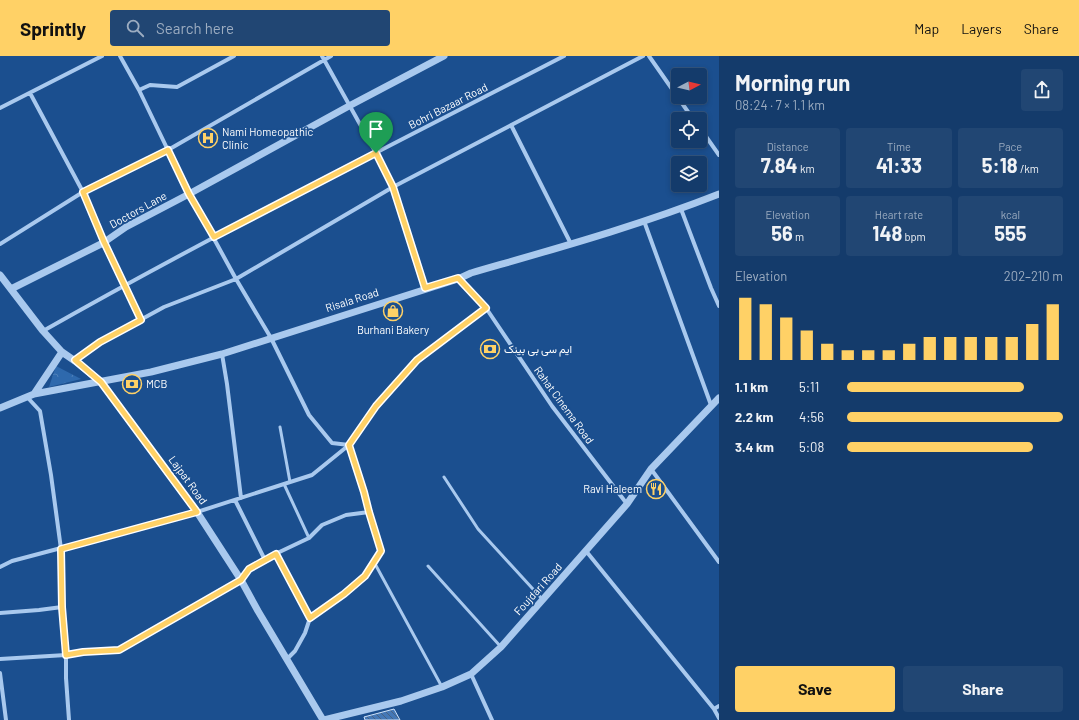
<!DOCTYPE html>
<meta charset="utf-8">
<style>
body{margin:0;font-family:Barlow,Vazirmatn,sans-serif;background:#214673;color:#f1f3f6;height:100vh;display:flex;flex-direction:column;font-size:15px;white-space:nowrap}
*{box-sizing:border-box;margin:0}
p{font-size:13px;color:#9dadc1}
.icon{flex:none;width:22px;height:22px;fill:none;stroke:currentColor;stroke-width:2;stroke-linecap:round;stroke-linejoin:round}
.map{position:relative;flex:1;overflow:hidden}
.panel{display:flex;flex-direction:column;background:#143b6b;width:360px}
.panel>*{flex:none}
.needle{width:26px;rotate:83deg}
.tools{position:absolute;left:671px;top:12px;display:grid;gap:8px}
.tools a{display:grid;place-items:center;width:36px;height:36px;border-radius:4px;background:#143b6b;box-shadow:0 2px 6px #0003,0 0 0 1px #33557e;font-size:20px}
.pin{position:absolute;display:grid;place-items:center;width:34px;height:34px;color:#fff;margin:-41px -17px;border-radius:50% 50% 50% 0;rotate:-45deg;box-shadow:0 0 4px #0007}
.pin .icon{rotate:45deg}
.round{display:grid;place-items:center;flex:none;width:42px;height:42px;border-radius:4px;background:#214673}
.head{display:flex;align-items:center;justify-content:space-between;height:68px;padding:0 16px}
h1{font-size:22px;font-weight:700;line-height:30px}
.stats{display:grid;grid-template-columns:repeat(3,1fr);gap:6px;height:68px;padding:4px 16px}
.stats div{display:grid;align-content:center;border-radius:4px;background:#214673;text-align:center}
.stats b{font-size:20px;font-weight:700}
.stats small{font-size:11px;font-weight:400}
.stats p{font-size:11px}
.chart{height:112px;padding:8px 16px}
.chart p{display:flex;justify-content:space-between}
.chart svg{width:100%;height:72px;margin-top:4px;stroke:#ffd166;stroke-width:6}
.primary-button{display:flex;gap:8px;margin-top:auto;padding:8px 16px}
.primary-button a{flex:1;height:46px;border-radius:4px;background:#ffd166;color:#111;font-size:16px;font-weight:700;line-height:46px;text-align:center}
.primary-button a+a{background:#214673;color:#f1f3f6}
ul{padding:0 16px;list-style:none;font-size:13px}
li{display:grid;grid-template-columns:64px 48px 1fr;align-items:center;height:30px}
li i{height:10px;border-radius:5px;background:#ffd166}
header{display:flex;align-items:center;gap:24px;box-sizing:border-box;height:56px;padding:0 20px;background:#ffd166;color:#111}
header strong{font-size:19px}
nav{display:flex;gap:22px;margin-inline-start:auto;font-size:14px}
.search{width:280px;height:36px;background:#214673;display:flex;align-items:center;gap:10px;box-sizing:border-box;padding:0 14px;border-radius:4px;color:#9dadc1;font-size:15px}
main{display:flex;flex:1;min-height:0}
.map>svg:first-child{display:block}
</style>
<header>
<strong>Sprintly</strong>
<div class="search"><svg class="icon" aria-label="search" viewBox="0 0 24 24"><circle cx="10" cy="10" r="6"/><path d="M15 15l6 6"/></svg>Search here</div>
<nav><a>Map</a><a>Layers</a><a>Share</a></nav>
</header>
<main>
<div class="map">
<svg width="719" height="664" viewBox="0 0 719 664">
<defs>
<pattern id="forest-crowns" width="20" height="18" patternUnits="userSpaceOnUse"><rect width="20" height="18" fill="#2e69ad"/><path d="M2 6a3 3 0 1 1 6 0M12 15a3 3 0 1 1 6 0" fill="none" stroke="#4d80b9"/></pattern>
<pattern id="building-back-hatch" width="6" height="6" patternUnits="userSpaceOnUse"><rect width="6" height="6" fill="#4478b7"/><path d="M-1 5l2 2M0 0l6 6M5-1l2 2" fill="none" stroke="#486282"/></pattern>
</defs>
<rect width="100%" height="100%" fill="#1b4f8f"/>
<path fill="url(#forest-crowns)" d="M56,310l25,13 -32,8z"/>
<path fill="url(#building-back-hatch)" stroke="#cfe3fa" d="M394,653l6,11h-35l-1,-3z"/>
<g fill="none" stroke-linecap="round" stroke-linejoin="round">
<path stroke="#a9c9ee" stroke-width="3" d="M280,371l10,55
M444,421l34,52 65,71
M284,428l25,54
M276,498l34,64
M374,506l68,125
M428,510l73,81"/>
<path stroke="#a9c9ee" stroke-width="4" d="M322,0l54,97 17,34 32,101
M649,0l44,63
M139,34l11,-5 27,2 57,-31
M30,37l53,99 20,51 38,77
M0,52l102,-52
M511,69l60,119
M700,72l19,27
M681,153l30,79 8,18
M644,165l67,184
M0,188l83,-52 85,-42 163,-94
M458,223l28,29 66,98 75,98
M43,275c171,-97 347,-185 521,-275
M222,298l5,30 14,114
M75,305l25,-19 64,-35 72,-28 157,-92 250,-131
M28,342l12,13 11,64 10,74 1,58 4,48v23l3,42
M651,413l68,93
M235,444l30,60
M586,495l128,158
M0,511l12,-6 185,-49 115,-37 37,-30 27,-39 41,-46 69,-52
M0,557l39,-3 23,-3
M0,603l66,-4 17,-3 36,-2 122,-70 8,-11 22,-13 38,-18 13,-13 24,-10 23,-3 -5,-21 -15,-46 -17,-2 -23,-28 -38,-77 -35,-59 -23,-42 -24,-43 -50,-104 -19,-34
M287,603l8,-8 10,-18 5,-15 34,-24 21,-18 16,-25 -12,-39
M0,617l6,47
M471,618l21,46
M719,650l-5,3 5,9"/>
<path stroke="#a9c9ee" stroke-width="7" d="M0,219l43,56 19,21 13,9 26,21 96,130 44,68 17,31 65,109
M11,233l92,-46 23,-16 63,-33 160,-88 95,-50
M34,338l28,-42
M0,352l34,-14 117,-22 71,-18 236,-75 13,-6c83,-24 167,-47 248,-79
M324,664l77,-19 41,-14 29,-13 30,-27 126,-143 24,-35 68,-71"/>
</g>
<g fill="none" stroke-linecap="round" stroke-linejoin="round">
<g stroke="#fff" stroke-width="8">
<path id="route" d="M168,94l21,44 25,43 162,-84 17,34 32,101 33,-10 28,30 -69,52 -41,46 -27,39 15,47 5,20 12,39 -16,25 -21,18 -34,24 -34,-64 -27,15 -8,11 -122,70 -36,2 -17,3 -4,-48 -1,-58 136,-37 -96,-130 -26,-22 25,-18 41,-22 -37,-78 -21,-50z"/>
</g>
<use href="#route" stroke="#ffd166" stroke-width="5"/>
</g>
<defs>
<g id="hospital-ring" transform="scale(1)"><circle r="9.5" fill="#1b4f8f" stroke="#ffd166" stroke-width="1.5"/><path d="M-5-5h3v3.5h4V-5h3V5h-3V1.5h-4V5h-3Z" fill="#ffd166"/></g>
<g id="shop-ring" transform="scale(1)"><circle r="9.5" fill="#1b4f8f" stroke="#ffd166" stroke-width="1.5"/><path d="M-5-2.5h2.3a2.7 3.5 0 0 1 5.4 0H5L5.5 6h-11ZM-1.5-2.5h3a1.5 2.3 0 0 0-3 0Z" fill="#ffd166"/></g>
<g id="bank-ring" transform="scale(1)"><circle r="9.5" fill="#1b4f8f" stroke="#ffd166" stroke-width="1.5"/><path d="M-6-4H6V4H-6ZM0-2.3a2.3 2.3 0 1 0 0 4.6a2.3 2.3 0 1 0 0-4.6Z" fill="#ffd166"/></g>
<g id="restaurant-ring" transform="scale(1)"><circle r="9.5" fill="#1b4f8f" stroke="#ffd166" stroke-width="1.5"/><path d="M-5-6h1v4h1v-4h1v4h1v-4h1v5L-1.5 .5V6h-2V.5L-5-1ZM5-6V6H3V1.5H1.5Q1.5-4 5-6Z" fill="#ffd166"/></g>
</defs>
<g fill-rule="evenodd">
<use href="#hospital-ring" x="208" y="82"/>
<use href="#shop-ring" x="393" y="255"/>
<use href="#bank-ring" x="490" y="293"/>
<use href="#bank-ring" x="132" y="328"/>
<use href="#restaurant-ring" x="656" y="433"/>
</g>
<g text-anchor="middle" stroke-width="3.5" stroke-linejoin="round" paint-order="stroke">
<g font-size="11" fill="#fff" stroke="#1b4f8f">
<text transform="translate(448 50) rotate(-27)" y="4">Bohri Bazaar Road</text>
<text transform="translate(138 154) rotate(-29)" y="4">Doctors Lane</text>
<text transform="translate(352 244) rotate(-18)" y="4">Risala Road</text>
<text transform="translate(564 349) rotate(54)" y="4">Rahat Cinema Road</text>
<text transform="translate(188 424) rotate(54)" y="4">Lajpat Road</text>
<text transform="translate(538 533) rotate(-48)" y="4">Foujdari Road</text>
</g>
<g font-size="11" fill="#fff" stroke="#1b4f8f" text-anchor="start">
<text x="222" y="80">Nami Homeopathic<tspan x="222" dy="13">Clinic</tspan></text>
<text x="393" y="278" text-anchor="middle">Burhani Bakery</text>
<text x="504" y="297">ایم سی بی بینک</text>
<text x="146" y="332">MCB</text>
<text x="642" y="437" text-anchor="end">Ravi Haleem</text>
</g>
</g>
</svg>
<div class="tools">
<a><svg class="needle" viewBox="-14 -14 28 28"><path d="M0-13l5 13h-10z" fill="#e53935"/><path d="M0 13l5-13h-10z" fill="#9dadc1"/></svg></a>
<a><svg class="icon" aria-label="locate" viewBox="0 0 24 24"><circle cx="12" cy="12" r="6"/><path d="M12 2v4M12 18v4M2 12h4M18 12h4"/></svg></a>
<a><svg class="icon" aria-label="layers" viewBox="0 0 24 24"><path d="M12 4l9 5-9 5-9-5zM3 14l9 5 9-5"/></svg></a>
</div>
<div class="pin" style="left:376px;top:97px;background:#1e9e55"><svg class="icon" aria-label="arrive" viewBox="0 0 24 24"><path d="M6 21V4h12l-3 4 3 4H6"/></svg></div>
</div>
<section class="panel">
<div class="head"><div><h1>Morning run</h1><p>08:24 · 7 × 1.1 km</p></div><a class="round"><svg class="icon" aria-label="share" viewBox="0 0 24 24"><path d="M12 15V3M7 8l5-5 5 5M5 13v7h14v-7"/></svg></a></div>
<div class="stats">
<div><p>Distance</p><b>7.84<small> km</small></b></div>
<div><p>Time</p><b>41:33</b></div>
<div><p>Pace</p><b>5:18<small> /km</small></b></div>
</div>
<div class="stats">
<div><p>Elevation</p><b>56<small> m</small></b></div>
<div><p>Heart rate</p><b>148<small> bpm</small></b></div>
<div><p>kcal</p><b>555</b></div>
</div>
<div class="chart"><p><span>Elevation</span>202–210 m</p>
<svg viewBox="0 0 160 44" preserveAspectRatio="none"><path d="M5 44V6M15 44V10M25 44V18M35 44V26M45 44V34M55 44V38M65 44V38M75 44V38M85 44V34M95 44V30M105 44V30M115 44V30M125 44V30M135 44V30M145 44V22M155 44V10"/></svg>
</div>
<ul>
<li><b>1.1 km</b>5:11<i style="width:82%"></i></li>
<li><b>2.2 km</b>4:56<i style="width:100%"></i></li>
<li><b>3.4 km</b>5:08<i style="width:86%"></i></li>
</ul>
<div class="primary-button"><a>Save</a><a>Share</a></div>
</section>
</main>
